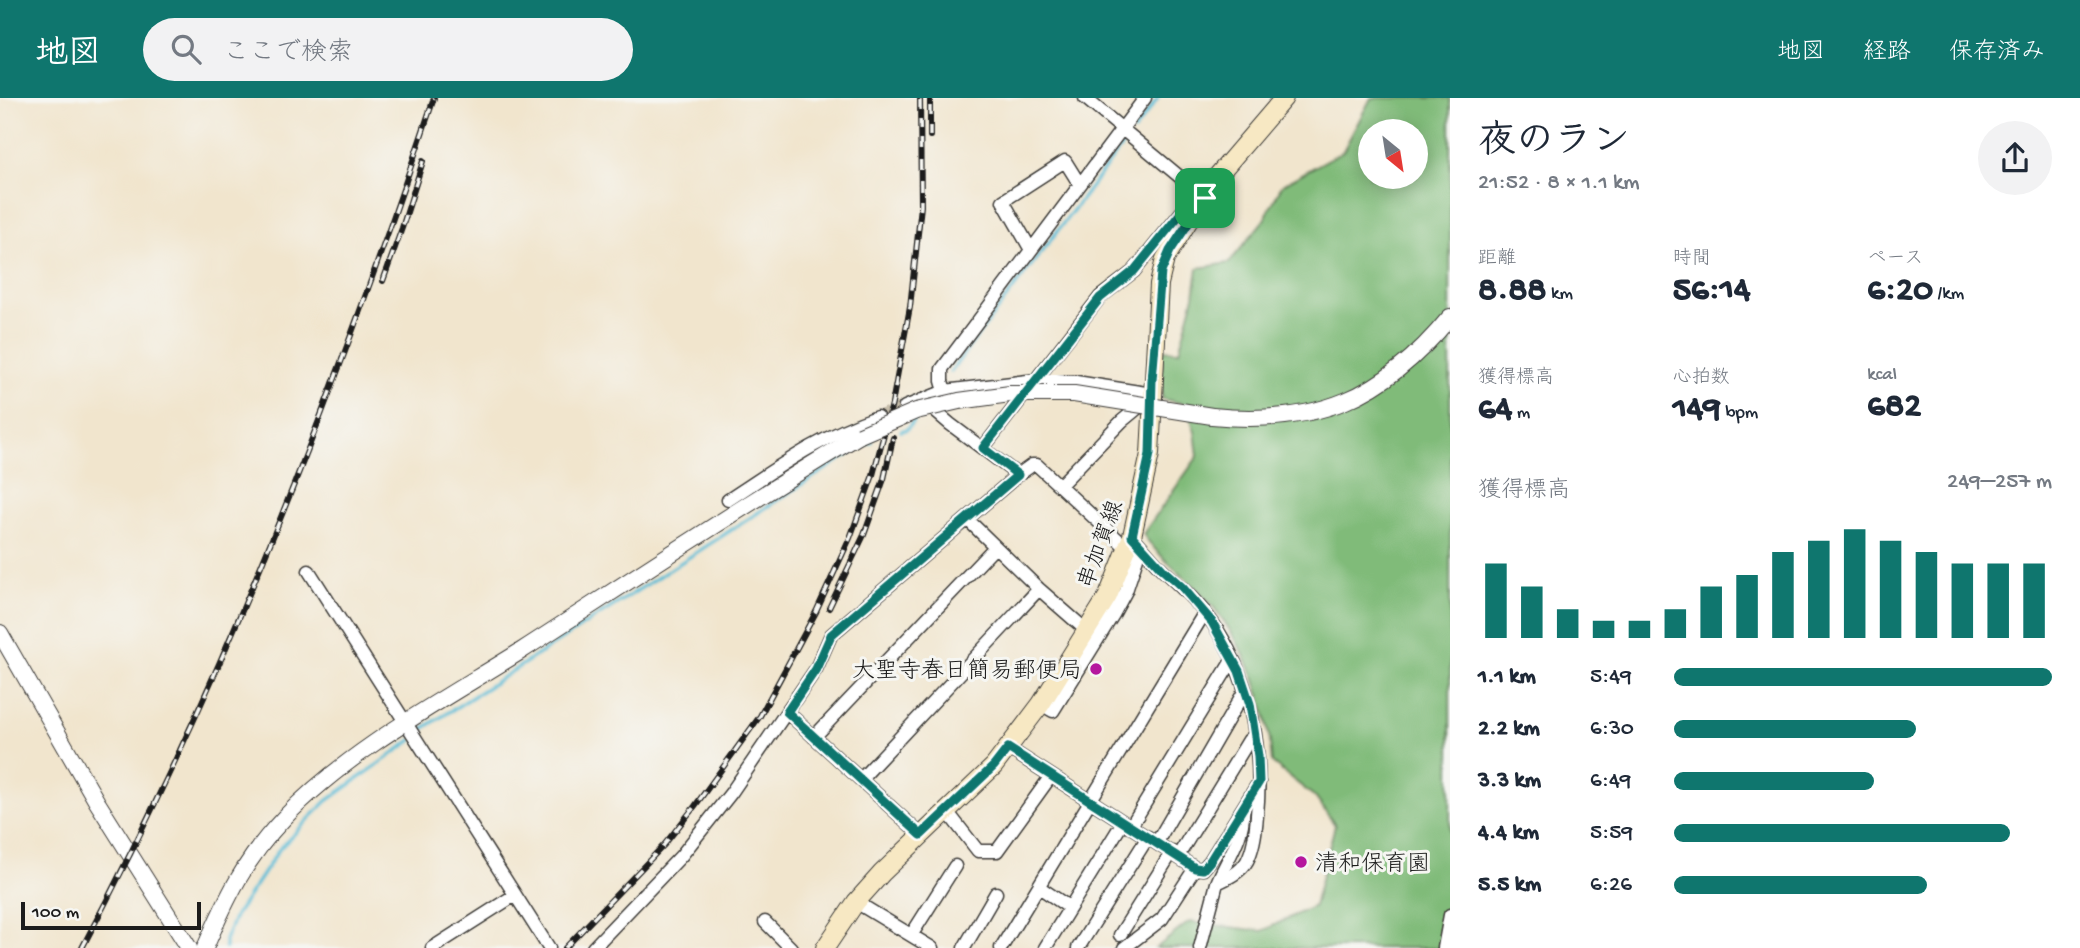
<!DOCTYPE html>
<html lang="ja">
<meta charset="utf-8">
<style>
body{margin:0;font-family:"Gochi Hand","Klee One",sans-serif;background:#f2f2f3;color:#1f2937;height:100vh;display:flex;flex-direction:column;font-size:26px;white-space:nowrap}
*{box-sizing:border-box;margin:0}
p{font-size:23px;color:#747a83}
.icon{flex:none;width:38px;height:38px;fill:none;stroke:currentColor;stroke-width:2;stroke-linecap:round;stroke-linejoin:round}
.map{position:relative;flex:1;overflow:hidden}
.sheet{display:flex;flex-direction:column;background:#fff;width:630px}
.sheet>*{flex:none}
.needle{width:46px;rotate:150deg}
.buttons{position:absolute;left:1358px;top:21px;display:grid;gap:14px}
.buttons a{display:grid;place-items:center;width:70px;height:70px;border-radius:50%;background:#fff;box-shadow:0 4px 18px #0003;font-size:35px}
.scale{position:absolute;left:21px;bottom:18px;width:180px;box-sizing:border-box;padding-left:7px;border:4px solid #1c1c1c;border-top:0;font-size:19px;line-height:24px;white-space:nowrap;color:#1c1c1c;-webkit-text-stroke:5px #f6f6f2;paint-order:stroke}
.pin{position:absolute;display:grid;place-items:center;width:60px;height:60px;color:#fff;margin:-30px;border-radius:14px;box-shadow:0 4px 10px #0006}
.round{display:grid;place-items:center;flex:none;width:74px;height:74px;border-radius:37px;background:#f2f2f3}
.summary{display:flex;align-items:center;justify-content:space-between;height:119px;padding:0 28px}
h1{font-size:38px;font-weight:800;line-height:52px}
.figures{display:grid;grid-template-columns:repeat(3,1fr);gap:10px;height:119px;padding:7px 28px}
.figures div{display:grid;align-content:center}
.figures b{font-size:35px;font-weight:800}
.figures small{font-size:19px;font-weight:400}
.figures p{font-size:19px}
.chart{height:196px;padding:14px 28px}
.chart p{display:flex;justify-content:space-between}
.chart svg{width:100%;height:126px;margin-top:7px;stroke:#0f766e;stroke-width:6}
ul{padding:0 28px;list-style:none;font-size:23px}
li{display:grid;grid-template-columns:112px 84px 1fr;align-items:center;height:52px}
li i{height:18px;border-radius:9px;background:#0f766e}
header{display:flex;align-items:center;gap:42px;box-sizing:border-box;height:98px;padding:0 35px;background:#0f766e;color:#fff}
header strong{font-size:33px}
nav{display:flex;gap:38px;margin-inline-start:auto;font-size:24px}
.search{width:490px;height:63px;background:#f2f2f3;display:flex;align-items:center;gap:18px;box-sizing:border-box;padding:0 24px;border-radius:38px;color:#747a83;font-size:26px}
main{display:flex;flex:1;min-height:0}
.map>svg:first-child{display:block}
</style>
<header>
<strong>地図</strong>
<div class="search"><svg class="icon" aria-label="search" viewBox="0 0 24 24"><circle cx="10" cy="10" r="6"/><path d="M15 15l6 6"/></svg>ここで検索</div>
<nav><a>地図</a><a>経路</a><a>保存済み</a></nav>
</header>
<main>
<div class="map">
<svg width="1450" height="850" viewBox="0 0 1450 850">
<rect width="100%" height="100%" fill="#f6f6f2"/>
<filter id="ink" filterUnits="userSpaceOnUse"><feTurbulence type="fractalNoise" baseFrequency=".0143" numOctaves="2"/><feDisplacementMap in="SourceGraphic" scale="14" xChannelSelector="R" yChannelSelector="G"/><feConvolveMatrix kernelMatrix="1 2 1 2 8 2 1 2 1" color-interpolation-filters="sRGB"/></filter>
<filter id="wash" filterUnits="userSpaceOnUse"><feTurbulence type="fractalNoise" baseFrequency=".00686" numOctaves="4" result="noise"/><feDisplacementMap in="SourceGraphic" scale="28" xChannelSelector="R" yChannelSelector="G"/><feGaussianBlur stdDeviation="1.57" result="paint"/><feColorMatrix in="noise" values="0 0 0 0 0 0 0 0 0 0 0 0 0 0 0 0 0 1.4 0 .05"/><feComposite in="paint" operator="in"/></filter>
<g filter="url(#wash)">
<rect width="100%" height="100%" fill="#f1e5cd"/>
<path fill="#80bb79" stroke="#4e6c4a" stroke-width="2" fill-rule="evenodd" d="M1371,0h79v850h-294l33,-26 73,9 52,-25 21,-81 -20,-28 -43,-34c-3,-58 -24,-114 -61,-159 -21,-25 -50,-43 -68,-70l55,-78 -3,-24 -9,-28 -24,-5v-49l17,1 15,-55 4,-28 31,-5 35,-43 18,-35 61,-34zM1370,33h46v46h-46z"/>
<g fill="none" stroke-linecap="round" stroke-linejoin="round">
<path stroke="#58bcd6" stroke-width="3.5" d="M1134,33l24,-33
M951,273l174,-229
M901,333l6,-2 8,-10
M418,634l445,-287 9,-3
M225,850v-8l10,-24 45,-68 47,-47 85,-61"/>
</g>
</g>
<g filter="url(#ink)">
<g fill="none" stroke-linecap="round" stroke-linejoin="round">
<path stroke="#c6bdaa" stroke-width="12" stroke-dasharray="12 6" stroke-linecap="butt" d="M877,319l28,-10"/>
<g stroke="#3c3a37" stroke-width="15">
<path id="minor" d="M1085,0l119,99
M1145,0l-203,271v12l3,10 91,-11 40,2 76,12
M1031,152l-28,-49 62,-40 15,24
M922,302l28,24 68,51
M905,309l40,-16
M983,350l117,-151 34,-26 60,-74 6,-3
M1061,386l61,-63 23,-19
M728,402c49,-32 93,-64 149,-83
M967,421l72,70 47,41
M1132,438c11,11 21,25 32,35 20,19 40,37 54,60 34,55 45,120 39,184 -1,15 -3,33 -10,46 -6,11 -19,17 -30,22l-17,65
M309,473l240,377
M1041,606l12,7 61,-98 12,-22 15,-45
M787,614l134,123
M814,639l181,-190
M1008,650l187,120 8,1 7,-8 49,-79
M861,681l178,-190
M946,712l32,41h19l54,-75
M1131,728l102,-167
M1157,744l88,-152
M1178,758l71,-116 6,-5
M1217,785c9,-22 28,-48 26,-73
M1039,789l31,21
M856,804l76,46
M765,824l26,26
M912,836l43,-68
M1120,837l52,-83
M432,850l83,-53
M593,850l88,-92 50,-63 85,-124 15,-34 187,-160 14,-10h5l90,83
M964,850l32,-55
M1001,850l204,-336
M1045,850l78,-126
M1078,850l70,-111
M1124,850l38,-29 33,-51
M1444,850l6,-33"/>
</g>
<g stroke="#3c3a37" stroke-width="18">
<path id="tertiary" d="M1212,318c105,10 171,-17 238,-99
M0,535l97,169 92,146
M205,850c22,-51 40,-89 79,-130 65,-68 157,-117 237,-167 113,-73 224,-147 339,-216"/>
</g>
<g stroke="#3c3a37" stroke-width="20">
<path id="secondary" d="M825,850l31,-46 26,-29 112,-107 47,-62 67,-108 24,-60 18,-82 9,-170 6,-25 48,-78 71,-83"/>
</g>
<use href="#minor" stroke="#fff" stroke-width="12"/>
<use href="#tertiary" stroke="#fff" stroke-width="16"/>
<use href="#secondary" stroke="#f7e8c3" stroke-width="18"/>
<g stroke="#1c1c1c" stroke-width="6">
<path id="rail" d="M930,38v-38
M383,183l19,-53 21,-67
M829,510l35,-73 20,-56 9,-41
M82,850c144,-272 255,-559 352,-850
M565,850l99,-103 31,-39 65,-90 56,-104 34,-74 23,-63 19,-71 18,-97 11,-101 -1,-108"/>
</g>
<use href="#rail" stroke="#f6f6f2" stroke-width="3.5" stroke-dasharray="10" stroke-linecap="butt"/>
<g stroke="#3c3a37" stroke-width="18" stroke-linecap="butt">
<path id="tertiary-bridge" d="M860,337l56,-24 43,-10 51,-7h64l138,22"/>
</g>
<use href="#tertiary-bridge" stroke="#fff" stroke-width="16"/>
</g>
</g>
<g fill="none" stroke-linecap="round" stroke-linejoin="round" filter="url(#ink)">
<g stroke="#fff" stroke-width="14">
<path id="route" d="M1201,96l4,4 -35,53 -9,21 -9,108 -2,74 -18,82 31,34 19,17 30,35 27,49 11,33 8,52 1,26 -49,79 -7,8 -8,-1 -187,-120 -14,18 -73,69 -134,-123 29,-43 15,-34 187,-160 -35,-27 117,-150 34,-27 60,-74z"/>
</g>
<use href="#route" stroke="#0f766e" stroke-width="9"/>
</g>
<g fill="#b5179e" stroke="#f6f6f2" stroke-width="2.5">
<circle cx="1096" cy="571" r="7"/>
<circle cx="1301" cy="764" r="7"/>
</g>
<g text-anchor="middle" stroke-width="6" stroke-linejoin="round" paint-order="stroke">
<g font-size="23" fill="#1c1c1c" stroke="#f6f6f2">
<text transform="translate(1099 446) rotate(-70)" y="8">串加賀線</text>
</g>
<g font-size="23" fill="#1c1c1c" stroke="#f6f6f2" text-anchor="end">
<text x="1082" y="579">大聖寺春日簡易郵便局</text>
<text x="1315" y="772" text-anchor="start">清和保育園</text>
</g>
</g>
</svg>
<div class="buttons">
<a><svg class="needle" viewBox="-14 -14 28 28"><path d="M0-13l5 13h-10z" fill="#e53935"/><path d="M0 13l5-13h-10z" fill="#747a83"/></svg></a>
</div>
<div class="scale">100 m</div>
<div class="pin" style="left:1205px;top:100px;background:#1e9e55"><svg class="icon" aria-label="arrive" viewBox="0 0 24 24"><path d="M6 21V4h12l-3 4 3 4H6"/></svg></div>
</div>
<section class="sheet">
<div class="summary"><div><h1>夜のラン</h1><p>21:52 · 8 × 1.1 km</p></div><a class="round"><svg class="icon" aria-label="share" viewBox="0 0 24 24"><path d="M12 15V3M7 8l5-5 5 5M5 13v7h14v-7"/></svg></a></div>
<div class="figures">
<div><p>距離</p><b>8.88<small> km</small></b></div>
<div><p>時間</p><b>56:14</b></div>
<div><p>ペース</p><b>6:20<small> /km</small></b></div>
</div>
<div class="figures">
<div><p>獲得標高</p><b>64<small> m</small></b></div>
<div><p>心拍数</p><b>149<small> bpm</small></b></div>
<div><p>kcal</p><b>682</b></div>
</div>
<div class="chart"><p><span>獲得標高</span>249–257 m</p>
<svg viewBox="0 0 160 44" preserveAspectRatio="none"><path d="M5 44V18M15 44V26M25 44V34M35 44V38M45 44V38M55 44V34M65 44V26M75 44V22M85 44V14M95 44V10M105 44V6M115 44V10M125 44V14M135 44V18M145 44V18M155 44V18"/></svg>
</div>
<ul>
<li><b>1.1 km</b>5:49<i style="width:100%"></i></li>
<li><b>2.2 km</b>6:30<i style="width:64%"></i></li>
<li><b>3.3 km</b>6:49<i style="width:53%"></i></li>
<li><b>4.4 km</b>5:59<i style="width:89%"></i></li>
<li><b>5.5 km</b>6:26<i style="width:67%"></i></li>
</ul>
</section>
</main>
